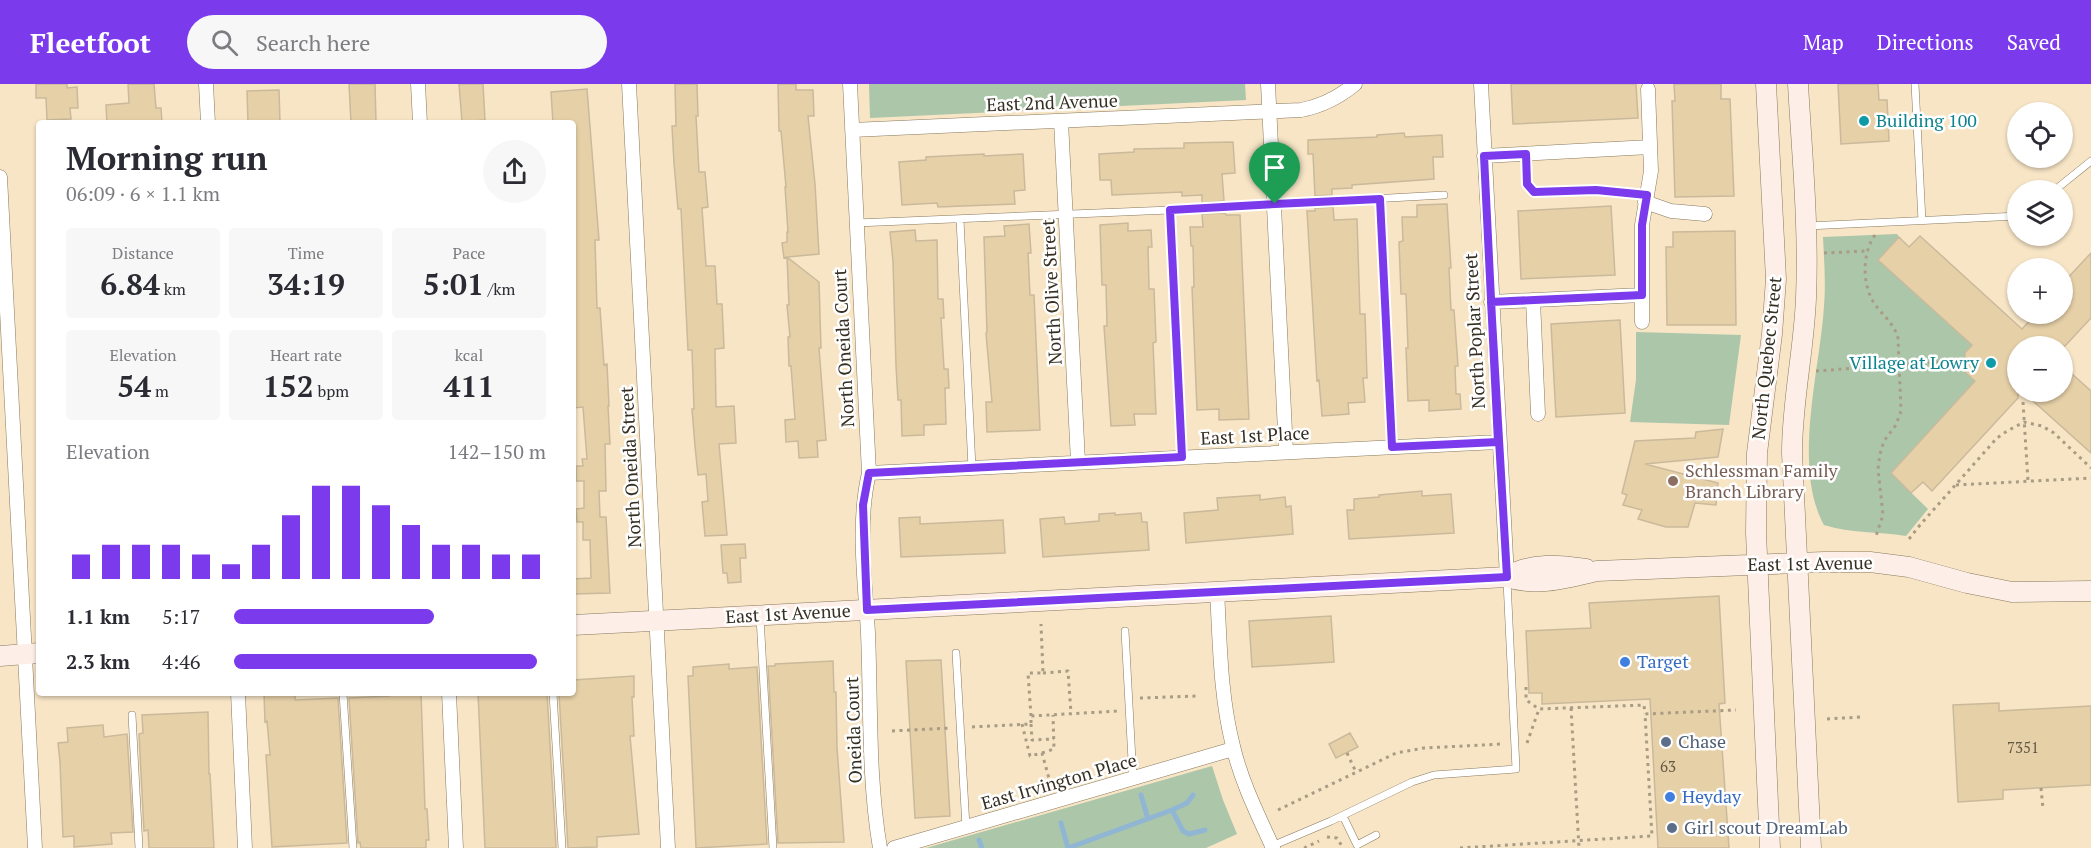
<!DOCTYPE html>
<meta charset="utf-8">
<style>
body{margin:0;font-family:"PT Serif",serif;background:#f7f7f7;color:#2b2b33;height:100vh;display:flex;flex-direction:column;font-size:22px;white-space:nowrap}
*{box-sizing:border-box;margin:0}
p{font-size:20px;color:#7c7c81}
.icon{flex:none;width:33px;height:33px;fill:none;stroke:currentColor;stroke-width:2;stroke-linecap:round;stroke-linejoin:round}
.map{position:relative;flex:1;overflow:hidden}
.side{position:absolute;left:36px;top:36px;width:540px;height:576px;display:flex;flex-direction:column;background:#fff;border-radius:6px;box-shadow:0 2px 4px #0004}
.side>*{flex:none}
.fabs{position:absolute;left:2007px;top:18px;display:grid;gap:12px}
.fabs a{display:grid;place-items:center;width:66px;height:66px;border-radius:50%;background:#fff;box-shadow:0 2px 4px #0004;font-size:30px}
.pin{position:absolute;display:grid;place-items:center;width:51px;height:51px;color:#fff;margin:-62px -26px;border-radius:50% 50% 50% 0;rotate:-45deg;box-shadow:0 0 6px #0007}
.pin .icon{rotate:45deg}
.round{display:grid;place-items:center;flex:none;width:63px;height:63px;border-radius:32px;background:#f7f7f7}
.overview{display:flex;align-items:center;justify-content:space-between;height:102px;padding:0 30px}
h1{font-size:33px;font-weight:700;line-height:45px}
.figures{display:grid;grid-template-columns:repeat(3,1fr);gap:9px;height:102px;padding:6px 30px}
.figures div{display:grid;align-content:center;border-radius:6px;background:#f7f7f7;text-align:center}
.figures b{font-size:30px;font-weight:700}
.figures small{font-size:16px;font-weight:400}
.figures p{font-size:16px}
.chart{height:168px;padding:12px 30px}
.chart p{display:flex;justify-content:space-between}
.chart svg{width:100%;height:108px;margin-top:6px;stroke:#7c3aed;stroke-width:6}
ul{padding:0 30px;list-style:none;font-size:20px}
li{display:grid;grid-template-columns:96px 72px 1fr;align-items:center;height:45px}
li i{height:15px;border-radius:8px;background:#7c3aed}
header{display:flex;align-items:center;gap:36px;box-sizing:border-box;height:84px;padding:0 30px;background:#7c3aed;color:#fff}
header strong{font-size:28px}
nav{display:flex;gap:33px;margin-inline-start:auto;font-size:21px}
.search{width:420px;height:54px;background:#f7f7f7;display:flex;align-items:center;gap:15px;box-sizing:border-box;padding:0 21px;border-radius:33px;color:#7c7c81;font-size:22px}
.map>svg:first-child{display:block}
</style>
<header>
<strong>Fleetfoot</strong>
<div class="search"><svg class="icon" aria-label="search" viewBox="0 0 24 24"><circle cx="10" cy="10" r="6"/><path d="M15 15l6 6"/></svg>Search here</div>
<nav><a>Map</a><a>Directions</a><a>Saved</a></nav>
</header>
<div class="map">
<svg width="2091" height="764" viewBox="0 0 2091 764">
<rect width="100%" height="100%" fill="#f7e5c6"/>
<path fill="#acc6aa" d="M869,0h376l1,16 -376,18z
M1897,150l2,3 -20,23 93,85 -7,8 1,20 9,8 -84,92 37,36 -22,27c-28,-5 -55,-2 -82,-11 -32,-58 -4,-155 0,-219 2,-23 0,-46 -1,-69z
M1636,248l105,3 -12,90 -99,-3 6,-42z
M1212,682l11,34 14,34 -31,14h-280z"/>
<g fill="none" stroke-linecap="round" stroke-linejoin="round">
<path stroke="#91b6d4" stroke-width="5" d="M1141,711l7,24
M1172,726l11,21 6,3 16,-4
M1061,739l7,25
M979,756l3,8
M1068,764l104,-38 15,-7 6,-8"/>
</g>
<path fill="#e6d0a8" stroke="#cab99b" stroke-width="1.5" d="M36,0h31v4l10,-1 1,21h-8l1,11 -24,1 -1,-22h-10z
M128,0h26l2,24h5l1,15h-55l-1,-18 23,-2z
M349,0h26l1,39h-25z
M459,0h24l2,36 -23,2z
M675,0h22l1,32h-2l3,56h6l3,35 -6,1 4,58h9l2,38h5l2,44 -9,1 1,58 18,-1 2,37 -17,1 8,91 -22,1 -3,-34 6,-1 -2,-27 -8,1 -3,-29 -3,-37h2l-2,-59h-4l-7,-141h-3l-4,-46 -2,-37h4z
M778,0h18v6h17l1,26h-6l7,68 4,70 -32,3 32,25 2,66h-2l7,92 -9,1 1,16 -19,1 -1,-17 -12,1 -1,-22 10,-1 -4,-53h-2l-1,-29h2l-3,-32h2l-2,-48 -3,1 -2,-15 5,-1v-10h1l-3,-45h1l-5,-56h-2z
M1511,0h125l2,34 -125,6z
M1674,0h47v15h9l4,97 -59,1 -3,-96h3z
M1838,0h40l1,16h8l2,41 -48,3z
M587,5l12,151h-4l2,68h3l4,57 3,-1 2,42h-1l2,38h-5l1,47h-7l1,26h6l4,76 -37,1v-15l18,-1 -1,-38h-7v-18h-6l-1,-13 8,-1v-27h-8v-15h7l-1,-7h5l-4,-52 -10,1v-135h2l-2,-150h-20l-2,-31z
M279,6l1,33h-32l-1,-32z
M1404,49l1,4 37,-2 1,22h-10l1,22 -82,6v3l-20,1v6l-17,1 -2,-42h-5v-14l69,-3v-2z
M1233,58l2,31 -13,1 2,27 -22,2v-8l-20,1v-4l-70,3 -1,-15h-11l-1,-26 35,-2v-3l50,-1v-5z
M984,70v2l39,-2 2,36 -11,1 1,13 -77,3 -1,-4 -35,2 -3,-43 27,-2v-3z
M1447,120l4,64h-2l2,42h3l4,56h-3l1,28h4l1,15 -32,2v-11l-21,1 -2,-53h2l-2,-54h-5l-2,-52 4,-1 -1,-24h15v-12z
M1611,122l4,69 -94,4 -3,-68z
M1333,123l1,13 23,-1 3,95h5l2,64h-4l2,24 -17,1 1,11 -27,2 -3,-36 -2,1 -10,-170h8v-3z
M1225,129l1,2h14l9,204 -30,1v-11l-22,1 -5,-123h2l-1,-41h-2l-1,-19h13l-1,-13z
M1128,139v8l23,-1 1,17h-4l1,42h5l2,53 -3,1 3,71h-22l1,11 -24,1 -7,-100h3l-1,-41h-4l-2,-60z
M1029,140l2,29h-3l2,42h4l6,135 -53,2 -1,-30h6l-6,-69 1,-1 -3,-95 21,-1 -1,-10z
M915,146l1,11 21,-1 1,59h5l1,19h-3l3,51h4l1,19h-4l1,36 -22,1v10l-22,1 -1,-36h-3l-2,-34 -3,-105 -3,-29z
M1735,147l1,94h-69l-1,-78h7v-15z
M1920,152l102,93 14,-15h26v-30l29,-31v65l-26,28h-47v52l-86,93 -9,-9 -12,11 -20,-20 84,-92 -9,-8 -1,-20 7,-8 -94,-85 21,-23 10,10z
M1620,236l5,93 -69,4 -5,-93z
M2062,281l29,26v62l-68,-61h39z
M1723,345l-5,28 -73,7 73,19 -2,22 -21,-2 -7,24h-22l-28,-8 4,-9 -19,-5 4,-10 -5,-2 13,-52 60,-3 1,-6z
M1422,407v5l29,-2 3,39 -105,6 -2,-29h7v-11l25,-2v-2z
M1260,411v5l25,-3 1,10 5,-1 2,28 -107,9 -2,-30 34,-3 -1,-12z
M1115,429v2l26,-2 1,9h5l2,28 -106,7 -3,-38 24,-2 1,7 34,-3v-7z
M920,433v7l83,-4 2,33 -104,4 -2,-39z
M745,460l1,14h-6l1,24 -13,1 -1,-10h-4l-2,-28z
M1719,512l6,107 -6,1 10,144h-71l-8,-149 -108,5v-11h-13l-3,-62 65,-3 -2,-25z
M1331,532l3,46 -82,5 -3,-46z
M941,576l9,156 -35,2 -9,-157z
M833,577l1,31h2l1,56 7,94 -66,1 -10,-177h7v-2z
M729,580v5l28,-2 10,177 -71,4 -8,-172h5v-9z
M634,592v21h-2l2,39h-4l9,98 -42,3v10l-29,1 -9,-155h14v-13z
M264,609h31v7l43,-2 9,145 -75,4 -6,-92h4l-3,-34 -2,1z
M389,609h32l4,116h2l2,31h-3v8h-65l-1,-6 -2,1 -9,-145 40,-2z
M478,609h69l9,155h-71z
M1999,619v8l92,-5v79l-88,5v9l-45,3 -5,-97z
M208,628l1,62h1l4,74h-65l-1,-18 -4,1 -5,-97 4,-1 -1,-18z
M103,641l1,12 23,-3 6,98 -22,1 1,11 -38,3v-11l-11,1 -3,-75 -2,-19 10,-1 -1,-14z
M1350,649l8,14 -22,11 -7,-14z"/>
<g fill="none" stroke-linecap="round" stroke-linejoin="round">
<g stroke="#88795d" stroke-width="8">
<path id="lane" d="M1915,0l7,137
M1526,70l1,30 7,8 62,-2 51,5
M2055,106l36,-29
M1380,115l12,248
M1170,126l12,247
M960,135l12,249
M856,139l314,-13 274,-15
M1807,142l211,-10
M760,533l13,231
M1125,547l8,148
M956,569l10,174
M343,609l10,155
M553,609l9,155
M132,631l7,133
M1343,732l14,29 19,-10
M1272,762l59,-25 81,-39 22,-7 82,-6 -9,-188"/>
</g>
<g stroke="#88795d" stroke-width="15">
<path id="street" d="M206,0l2,39
M418,0l2,39
M629,0l39,764
M850,0l19,389c-12,51 -4,107 -1,160 3,71 0,145 12,215
M1268,0l18,368
M1481,0l26,493
M1061,37l17,341
M852,46l449,-20c21,-4 37,-12 54,-26
M1484,72l166,-9
M0,93l35,671
M1645,118l26,9 34,3
M1533,216l5,114
M1491,218l151,-7
M1642,238v-97l9,-54 -3,-82
M869,389l629,-31
M1217,507c3,52 3,104 16,155 8,35 25,69 40,102
M238,609l7,155
M449,609l7,155
M894,764l339,-99"/>
</g>
<g stroke="#88795d" stroke-width="21">
<path id="secondary" d="M1766,0l10,195 -4,55 -15,119 -1,80 14,315
M1798,0c4,71 11,143 8,214 -2,52 -14,103 -14,155l19,395
M1507,493c24,-15 52,-12 79,-8
M573,541l934,-48c30,10 60,1 90,-6l227,-9h46l39,5 58,16 45,9 79,-1
M0,572l39,-3"/>
</g>
<path stroke="#a99c84" stroke-width="3" stroke-dasharray="3 4.5" stroke-linecap="butt" d="M1875,151c-13,18 -13,49 -1,68 8,12 20,20 24,35l3,73 -5,14 -12,16 -4,13 -2,15 5,46 -7,21
M1824,169l43,-2
M1816,287l149,-11
M2023,318l5,79
M1956,401l135,-7
M1909,455l11,-14 77,-87 10,-7 17,-9 18,4 12,7 37,35
M1043,589l25,-2 3,42
M1526,603v13l13,9 105,-4 1,9
M1140,614l58,-2
M1571,624l8,140
M1031,632l-3,-43h15l-2,-49
M1827,635l33,-2
M1022,640l8,32 12,-3 8,29 5,-2 2,7
M1031,640l1,16 22,-1
M972,643l59,-3v-8l88,-5
M892,647l58,-3
M1527,659l12,-34
M1042,669l12,-4 -1,-34
M1347,669l9,19
M2041,704l2,21
M1278,726l118,-57 28,-5 78,-4
M1327,753l10,1 6,10
M1304,764l15,-7
M1460,764l192,-12 -7,-122 91,-4"/>
<use href="#lane" stroke="#fff" stroke-width="7"/>
<use href="#street" stroke="#fff" stroke-width="14"/>
<use href="#secondary" stroke="#fdefe7" stroke-width="20"/>
</g>
<g fill="none" stroke-linecap="round" stroke-linejoin="round">
<g stroke="#fff" stroke-width="12">
<path id="route" d="M1275,120l-105,6 12,247 -313,16 -6,32 4,105 640,-33 -16,-275 151,-7v-70l5,-30 -51,-5 -62,2 -7,-8 -1,-30 -42,2 14,286 -106,5 -12,-248 -105,5"/>
</g>
<use href="#route" stroke="#7c3aed" stroke-width="8"/>
</g>
<g fill="#0f9aa8" stroke="#fff" stroke-width="2">
<circle cx="1864" cy="37" r="6"/>
<circle cx="1991" cy="279" r="6"/>
</g>
<circle fill="#8d6e63" stroke="#fff" stroke-width="2" cx="1673" cy="397" r="6"/>
<g fill="#3f7fe0" stroke="#fff" stroke-width="2">
<circle cx="1625" cy="578" r="6"/>
<circle cx="1670" cy="713" r="6"/>
</g>
<g fill="#5c6f8a" stroke="#fff" stroke-width="2">
<circle cx="1666" cy="658" r="6"/>
<circle cx="1672" cy="744" r="6"/>
</g>
<g text-anchor="middle" stroke-width="5" stroke-linejoin="round" paint-order="stroke">
<g font-size="15" fill="#625844">
<text x="2023" y="669">7351</text>
<text x="1668" y="688">63</text>
</g>
<g font-size="18" fill="#363023" stroke="#fff">
<text transform="translate(1052 19) rotate(-2)" y="6">East 2nd Avenue</text>
<text transform="translate(1052 208) rotate(-93)" y="6">North Olive Street</text>
<text transform="translate(1475 247) rotate(-93)" y="6">North Poplar Street</text>
<text transform="translate(844 264) rotate(-93)" y="6">North Oneida Court</text>
<text transform="translate(1767 274) rotate(-84)" y="6">North Quebec Street</text>
<text transform="translate(1255 352) rotate(-3)" y="6">East 1st Place</text>
<text transform="translate(631 383) rotate(-93)" y="6">North Oneida Street</text>
<text transform="translate(1810 480) rotate(-1)" y="6">East 1st Avenue</text>
<text transform="translate(788 530) rotate(-3)" y="6">East 1st Avenue</text>
<text transform="translate(854 646) rotate(-92)" y="6">Oneida Court</text>
<text transform="translate(1059 698) rotate(-16)" y="6">East Irvington Place</text>
</g>
<g font-size="18" fill="#0d838f" stroke="#fff" text-anchor="start">
<text x="1876" y="43">Building 100</text>
<text x="1979" y="285" text-anchor="end">Village at Lowry</text>
</g>
<g font-size="18" fill="#785e54" stroke="#fff" text-anchor="start">
<text x="1685" y="393">Schlessman Family<tspan x="1685" dy="21">Branch Library</tspan></text>
</g>
<g font-size="18" fill="#366cbe" stroke="#fff" text-anchor="start">
<text x="1637" y="584">Target</text>
<text x="1682" y="719">Heyday</text>
</g>
<g font-size="18" fill="#4e5e75" stroke="#fff" text-anchor="start">
<text x="1678" y="664">Chase</text>
<text x="1684" y="750">Girl scout DreamLab</text>
</g>
</g>
</svg>
<div class="fabs">
<a><svg class="icon" aria-label="locate" viewBox="0 0 24 24"><circle cx="12" cy="12" r="6"/><path d="M12 2v4M12 18v4M2 12h4M18 12h4"/></svg></a>
<a><svg class="icon" aria-label="layers" viewBox="0 0 24 24"><path d="M12 4l9 5-9 5-9-5zM3 14l9 5 9-5"/></svg></a>
<a>+</a>
<a>−</a>
</div>
<div class="pin" style="left:1275px;top:120px;background:#1e9e55"><svg class="icon" aria-label="arrive" viewBox="0 0 24 24"><path d="M6 21V4h12l-3 4 3 4H6"/></svg></div>
<section class="side">
<div class="overview"><div><h1>Morning run</h1><p>06:09 · 6 × 1.1 km</p></div><a class="round"><svg class="icon" aria-label="share" viewBox="0 0 24 24"><path d="M12 15V3M7 8l5-5 5 5M5 13v7h14v-7"/></svg></a></div>
<div class="figures">
<div><p>Distance</p><b>6.84<small> km</small></b></div>
<div><p>Time</p><b>34:19</b></div>
<div><p>Pace</p><b>5:01<small> /km</small></b></div>
</div>
<div class="figures">
<div><p>Elevation</p><b>54<small> m</small></b></div>
<div><p>Heart rate</p><b>152<small> bpm</small></b></div>
<div><p>kcal</p><b>411</b></div>
</div>
<div class="chart"><p><span>Elevation</span>142–150 m</p>
<svg viewBox="0 0 160 44" preserveAspectRatio="none"><path d="M5 44V34M15 44V30M25 44V30M35 44V30M45 44V34M55 44V38M65 44V30M75 44V18M85 44V6M95 44V6M105 44V14M115 44V22M125 44V30M135 44V30M145 44V34M155 44V34"/></svg>
</div>
<ul>
<li><b>1.1 km</b>5:17<i style="width:64%"></i></li>
<li><b>2.3 km</b>4:46<i style="width:97%"></i></li>
</ul>
</section>
</div>
